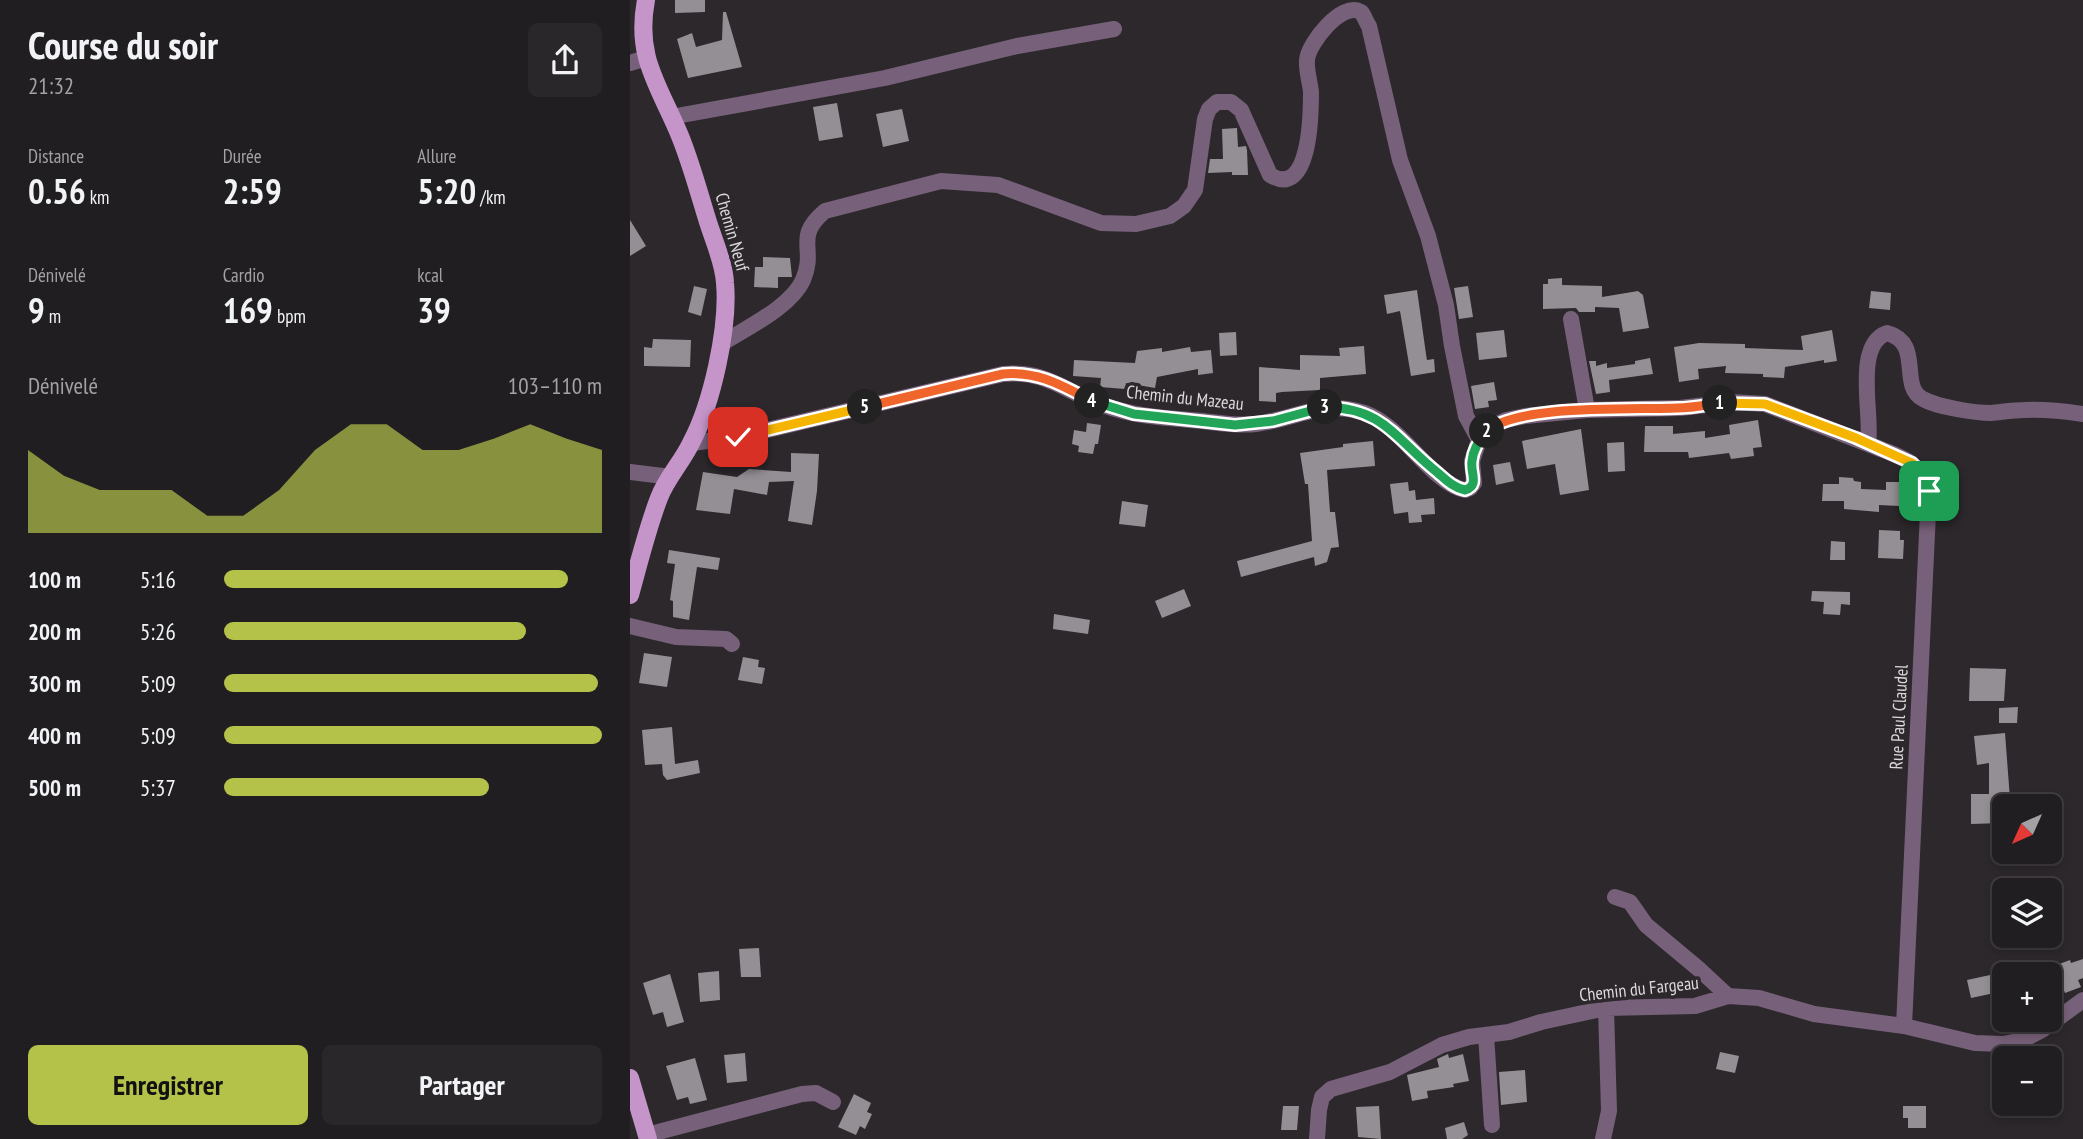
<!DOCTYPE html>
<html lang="fr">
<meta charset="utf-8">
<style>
body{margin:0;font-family:"PT Sans Narrow",sans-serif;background:#29272a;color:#f1f3f6;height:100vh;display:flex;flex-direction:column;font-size:26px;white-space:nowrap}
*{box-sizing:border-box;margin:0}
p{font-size:23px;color:#a2a2a5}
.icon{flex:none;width:38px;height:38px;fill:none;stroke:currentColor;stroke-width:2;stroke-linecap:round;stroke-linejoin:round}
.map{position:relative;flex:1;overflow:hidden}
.details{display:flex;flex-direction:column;background:#211e21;width:630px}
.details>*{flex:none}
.needle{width:46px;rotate:225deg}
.tools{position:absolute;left:1362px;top:794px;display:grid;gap:14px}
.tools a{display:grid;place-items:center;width:70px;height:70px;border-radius:10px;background:#211e21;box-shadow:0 4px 10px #0003,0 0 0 2px #3e3c3f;font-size:35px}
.pin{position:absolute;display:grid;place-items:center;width:60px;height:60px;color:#fff;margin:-30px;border-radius:14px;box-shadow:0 4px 10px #0006}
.km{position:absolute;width:35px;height:35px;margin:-18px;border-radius:50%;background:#222;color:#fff;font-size:19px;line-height:35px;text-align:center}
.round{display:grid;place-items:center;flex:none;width:74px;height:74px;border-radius:10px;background:#29272a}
.summary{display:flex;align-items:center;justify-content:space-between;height:119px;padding:0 28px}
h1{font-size:38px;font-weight:600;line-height:52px}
.figures{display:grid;grid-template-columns:repeat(3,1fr);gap:10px;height:119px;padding:7px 28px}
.figures div{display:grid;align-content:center}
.figures b{font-size:35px;font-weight:600}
.figures small{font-size:19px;font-weight:400}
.figures p{font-size:19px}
.chart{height:196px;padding:14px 28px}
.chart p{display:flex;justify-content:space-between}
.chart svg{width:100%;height:126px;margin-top:7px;fill:#b4c24a;opacity:.7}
.cta{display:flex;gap:14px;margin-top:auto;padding:14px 28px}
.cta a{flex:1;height:80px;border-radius:10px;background:#b4c24a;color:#111;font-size:28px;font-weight:600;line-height:80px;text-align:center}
.cta a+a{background:#29272a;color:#f1f3f6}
ul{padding:0 28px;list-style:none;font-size:23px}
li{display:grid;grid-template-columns:112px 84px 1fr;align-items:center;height:52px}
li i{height:18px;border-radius:9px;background:#b4c24a}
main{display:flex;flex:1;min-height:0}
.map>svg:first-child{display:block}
</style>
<main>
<section class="details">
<div class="summary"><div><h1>Course du soir</h1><p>21:32</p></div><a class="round"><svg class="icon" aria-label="share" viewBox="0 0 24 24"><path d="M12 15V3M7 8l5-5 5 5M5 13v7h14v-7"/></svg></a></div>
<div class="figures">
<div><p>Distance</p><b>0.56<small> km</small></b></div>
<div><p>Durée</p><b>2:59</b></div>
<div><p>Allure</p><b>5:20<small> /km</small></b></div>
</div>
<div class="figures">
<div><p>Dénivelé</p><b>9<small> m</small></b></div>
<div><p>Cardio</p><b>169<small> bpm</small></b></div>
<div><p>kcal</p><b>39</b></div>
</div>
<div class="chart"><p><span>Dénivelé</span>103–110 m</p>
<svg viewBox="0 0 160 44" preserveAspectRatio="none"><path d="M0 44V15L10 24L20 29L30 29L40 29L50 38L60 38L70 29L80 15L90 6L100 6L110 15L120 15L130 11L140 6L150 11L160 15V44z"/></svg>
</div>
<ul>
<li><b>100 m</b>5:16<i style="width:91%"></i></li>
<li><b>200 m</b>5:26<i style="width:80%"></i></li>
<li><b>300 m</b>5:09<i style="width:99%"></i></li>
<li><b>400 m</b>5:09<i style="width:100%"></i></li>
<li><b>500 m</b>5:37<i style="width:70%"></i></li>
</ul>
<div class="cta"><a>Enregistrer</a><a>Partager</a></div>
</section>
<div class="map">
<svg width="1453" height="1139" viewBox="0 0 1453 1139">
<rect width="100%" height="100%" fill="#2c282c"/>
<path fill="#948f94" d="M45,0h30v12l-30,1z
M93,12h3l16,55 -54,11 -11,-39 15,-6 4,14 26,-7z
M207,103l6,34 -24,4 -6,-34z
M272,109l7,32 -26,6 -7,-33z
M607,128l1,19 8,-1 1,4 1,25h-16v-3l-24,1 2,-14h13l-1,-30z
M0,220l16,26 -16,10z
M133,257l27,1 2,19h-14v11l-24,-1 1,-20h8z
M932,278v7l40,1v11l36,-6 5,4 6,33 -26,4 -4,-24 -24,-1v5h-16l-3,-4 -33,1v-25h5v-5z
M64,286l13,3 -6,27 -13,-4z
M838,286l5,31 -14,2 -5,-31z
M787,290l9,64 1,6 7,-1 1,13 -24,4 -11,-65 -13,3 -3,-19z
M1241,291l20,2 -1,17 -21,-2z
M874,330l3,27 -28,3 -3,-27z
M1202,330l5,31 -13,2v-3l-39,7 -1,11 -21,-1v-3l-38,-1 1,-7 -28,3 1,10 -20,3 -5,-35 25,-4 46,1v4l58,2 -2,-14z
M606,332l1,23 -17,1 -1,-23z
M23,339l38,1 -1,27 -46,-1v-19l8,1z
M734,346l2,28 -46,4v12l-38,2 -6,1v9l-17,-1v-34l41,3v-15l40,1 -1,-8z
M560,347l1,5 20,-2 2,23 -15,2v-6l-41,8 -2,11 -29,-5 -1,6 -25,-2 1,-9 -28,-2 1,-16 61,3 2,-12 25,-3v4z
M1020,358l3,16 -44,6 1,12 -14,2 -7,-33h7v5l11,-3v5l28,-4v-3z
M864,382l3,18 -9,1 1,6 -14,2 -4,-23z
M1128,420l4,27 -9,1 1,8 -23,3 -2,-6 -40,5 -1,-6h-44l1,-26h28v8l32,-3v7l25,-4 -1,-9z
M457,423l14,2 -3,19h-3l-2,10 -15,-2 1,-6 -7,-2 2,-14 12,2z
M951,429l8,61 -29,5 -5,-31 -28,5 -5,-28z
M743,441l2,25 -48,4 3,42h5l4,35 -8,1 -4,14 -12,4 -1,-9 -73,20 -4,-16 75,-20 -4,-57h-3l-5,-31 43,-6v-3z
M994,442l1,29 -17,1 -1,-29z
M161,453l28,1 -2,37 -5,34 -24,-4 6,-40 -25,1 -2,13 -33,-6 -4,25 -34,-4 7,-38 34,5 12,-8 42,3z
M880,462l4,19 -18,4 -3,-20z
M1209,477l14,1 1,3 7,1v7l25,1v-8h23v17h-9l-1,7 -20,-1v7l-35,-3v-8h-22l1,-17h16z
M778,482l1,9 6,-1 1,10 18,-2 1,16 -14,1 1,7 -13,1 -1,-11 -14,2 -4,-30z
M492,501l26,4 -3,22 -26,-3z
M1249,530l21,1v9h4l-1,19 -25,-1z
M1201,541l14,1v18h-15z
M39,550l51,8 -2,12 -21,-3 -8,53 -16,-3v-16l-3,-1 5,-36 -8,-1z
M554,589l7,17 -29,12 -7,-17z
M1182,591l38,1v13l-9,-1 -1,11 -17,-1 1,-12 -13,-1z
M424,614l36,6 -2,14 -35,-5z
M14,653l28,4 -5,30 -28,-4z
M113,657l16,3 -1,7 7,1 -3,16 -24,-4z
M1340,668l36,1 -2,32h-35z
M1388,707l-1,16h-18v-15z
M42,727l3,37 23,-4 2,13 -33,7 -4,-5 -1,-11 -17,1 -3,-35z
M1375,733l5,66h-7v24l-32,1v-30h18v-31l-12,2 -3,-29z
M129,948l2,29h-20l-2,-28z
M1453,959v19l-5,2 3,7 -16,6 -11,-27 16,-6 1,3z
M89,971l1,29 -20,2 -2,-29z
M1374,972v19l-33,7 -4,-18z
M40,974l14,48 -17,5 -4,-15 -10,3 -10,-32z
M1090,1052l19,4 -4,17 -19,-4z
M115,1053l2,28 -20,2 -3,-28z
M818,1054l1,4 14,-4 6,27 -16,3 1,3 -27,4 1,7 -16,3 -5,-26 32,-8 -2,-8z
M65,1058l12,42 -17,4 -2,-7 -11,3 -11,-34z
M895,1070l2,32 -26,3 -2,-33z
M224,1094l17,9 -4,9 5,2 -7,15 -5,-3 -4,9 -18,-8z
M653,1106h16l-2,24h-16z
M749,1106l2,33 -23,-2 -2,-30z
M1273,1106h23v22h-18v-10h-5z
M834,1122l4,13 -6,4h-15l-2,-11z"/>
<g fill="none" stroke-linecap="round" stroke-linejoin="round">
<path stroke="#776079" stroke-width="16" d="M0,63l16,-5
M41,117l214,-39 132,-32 97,-17
M941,319l16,91
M91,344c25,-16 70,-37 82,-64 14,-32 -10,-42 22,-69l116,-30 57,4 103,38 35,1 34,-8 14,-10 11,-16 10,-71 4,-10 8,-7h14l10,8 29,65c40,24 41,-59 41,-83 -1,-10 -5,-22 -4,-32 1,-16 35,-60 54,-48 3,3 5,10 8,14l31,134 28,76 18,69 6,41 14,70 13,24
M62,443l46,-6 265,-63c44,-4 62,18 100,31 32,12 66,13 100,16 17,2 35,5 53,3 40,-5 66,-25 109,-11 37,13 66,70 100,77l5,-2 4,-5 -2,-22 7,-21 10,-12 17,-8 19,-4 62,-6 93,-2 52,-6 33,2 103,40c5,-28 -15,-99 19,-111 37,10 11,53 36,66 14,8 52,14 68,14 11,-1 22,-3 33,-3 20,-1 39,1 59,4
M1238,444c31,13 49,13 61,47l-25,535
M0,472l41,5
M0,626l46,11 50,2 6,5
M985,897l15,5 16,23 54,45 28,26
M856,1035l6,90
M17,1135l155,-41 14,-1 17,9
M687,1139l2,-29 3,-13 9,-8 59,-17 52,-27 27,-8 40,-5 32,-10 65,-14 89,-2 33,-10 31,2 55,16 90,12 71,17 28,1 20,-4 19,-10 41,-30
M973,1139l6,-28 -3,-103"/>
<path stroke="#c595c9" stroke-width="18" d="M0,595c9,-32 17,-66 29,-97 7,-19 23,-36 32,-55 21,-39 38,-116 34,-160 -1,-20 -11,-42 -17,-61 -9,-29 -17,-59 -28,-86 -21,-51 -45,-78 -34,-136
M0,1078l18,61"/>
</g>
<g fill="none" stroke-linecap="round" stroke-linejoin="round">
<g stroke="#fff" stroke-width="14">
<path id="split-1" d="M1090,403l45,1 91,34 56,25 11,11 6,17"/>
</g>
<g stroke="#fff" stroke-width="14">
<path id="split-2" d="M857,431c31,-27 147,-21 190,-23 15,0 29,-3 43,-5"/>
</g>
<g stroke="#fff" stroke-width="14">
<path id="split-3" d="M695,407c60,1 71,33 113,66 8,7 16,15 27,17 15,-5 5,-17 7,-29 1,-12 8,-22 15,-30"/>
</g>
<g stroke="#fff" stroke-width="14">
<path id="split-4" d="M462,401l42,13 101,11 38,-4 52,-14"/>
</g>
<g stroke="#fff" stroke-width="14">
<path id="split-5" d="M235,407l138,-33c36,-3 58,11 89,27"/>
</g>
<g stroke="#fff" stroke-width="14">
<path id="split-6" d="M108,437l127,-30"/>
</g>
<use href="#split-1" stroke="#f5b400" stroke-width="9"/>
<use href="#split-2" stroke="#f0652b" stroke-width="9"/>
<use href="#split-3" stroke="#22a559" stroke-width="9"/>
<use href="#split-4" stroke="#22a559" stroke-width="9"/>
<use href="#split-5" stroke="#f0652b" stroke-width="9"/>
<use href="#split-6" stroke="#f5b400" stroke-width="9"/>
</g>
<g text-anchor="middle" stroke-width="7" stroke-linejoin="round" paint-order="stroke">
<g font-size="18" fill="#dcd9dc" stroke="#2c282c">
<text transform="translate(102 232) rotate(74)" y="6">Chemin Neuf</text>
<text transform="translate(555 398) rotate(6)" y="6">Chemin du Mazeau</text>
<text transform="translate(1269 717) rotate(-87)" y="6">Rue Paul Claudel</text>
<text transform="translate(1009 989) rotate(-6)" y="6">Chemin du Fargeau</text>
</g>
</g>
</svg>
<div class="tools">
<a><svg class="needle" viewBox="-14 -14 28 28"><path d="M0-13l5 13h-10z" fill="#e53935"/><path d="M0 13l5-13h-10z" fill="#a2a2a5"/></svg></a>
<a><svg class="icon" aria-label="layers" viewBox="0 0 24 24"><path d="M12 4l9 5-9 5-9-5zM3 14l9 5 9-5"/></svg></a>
<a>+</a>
<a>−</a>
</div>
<div class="pin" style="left:1299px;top:491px;background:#1e9e55"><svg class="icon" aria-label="arrive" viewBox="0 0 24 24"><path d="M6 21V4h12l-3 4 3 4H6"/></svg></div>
<div class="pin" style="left:108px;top:437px;background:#d93025"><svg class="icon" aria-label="check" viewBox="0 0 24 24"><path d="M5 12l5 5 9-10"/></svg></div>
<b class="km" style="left:1090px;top:403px">1</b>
<b class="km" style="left:857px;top:431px">2</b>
<b class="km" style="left:695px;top:407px">3</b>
<b class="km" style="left:462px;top:401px">4</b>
<b class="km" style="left:235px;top:407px">5</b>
</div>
</main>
